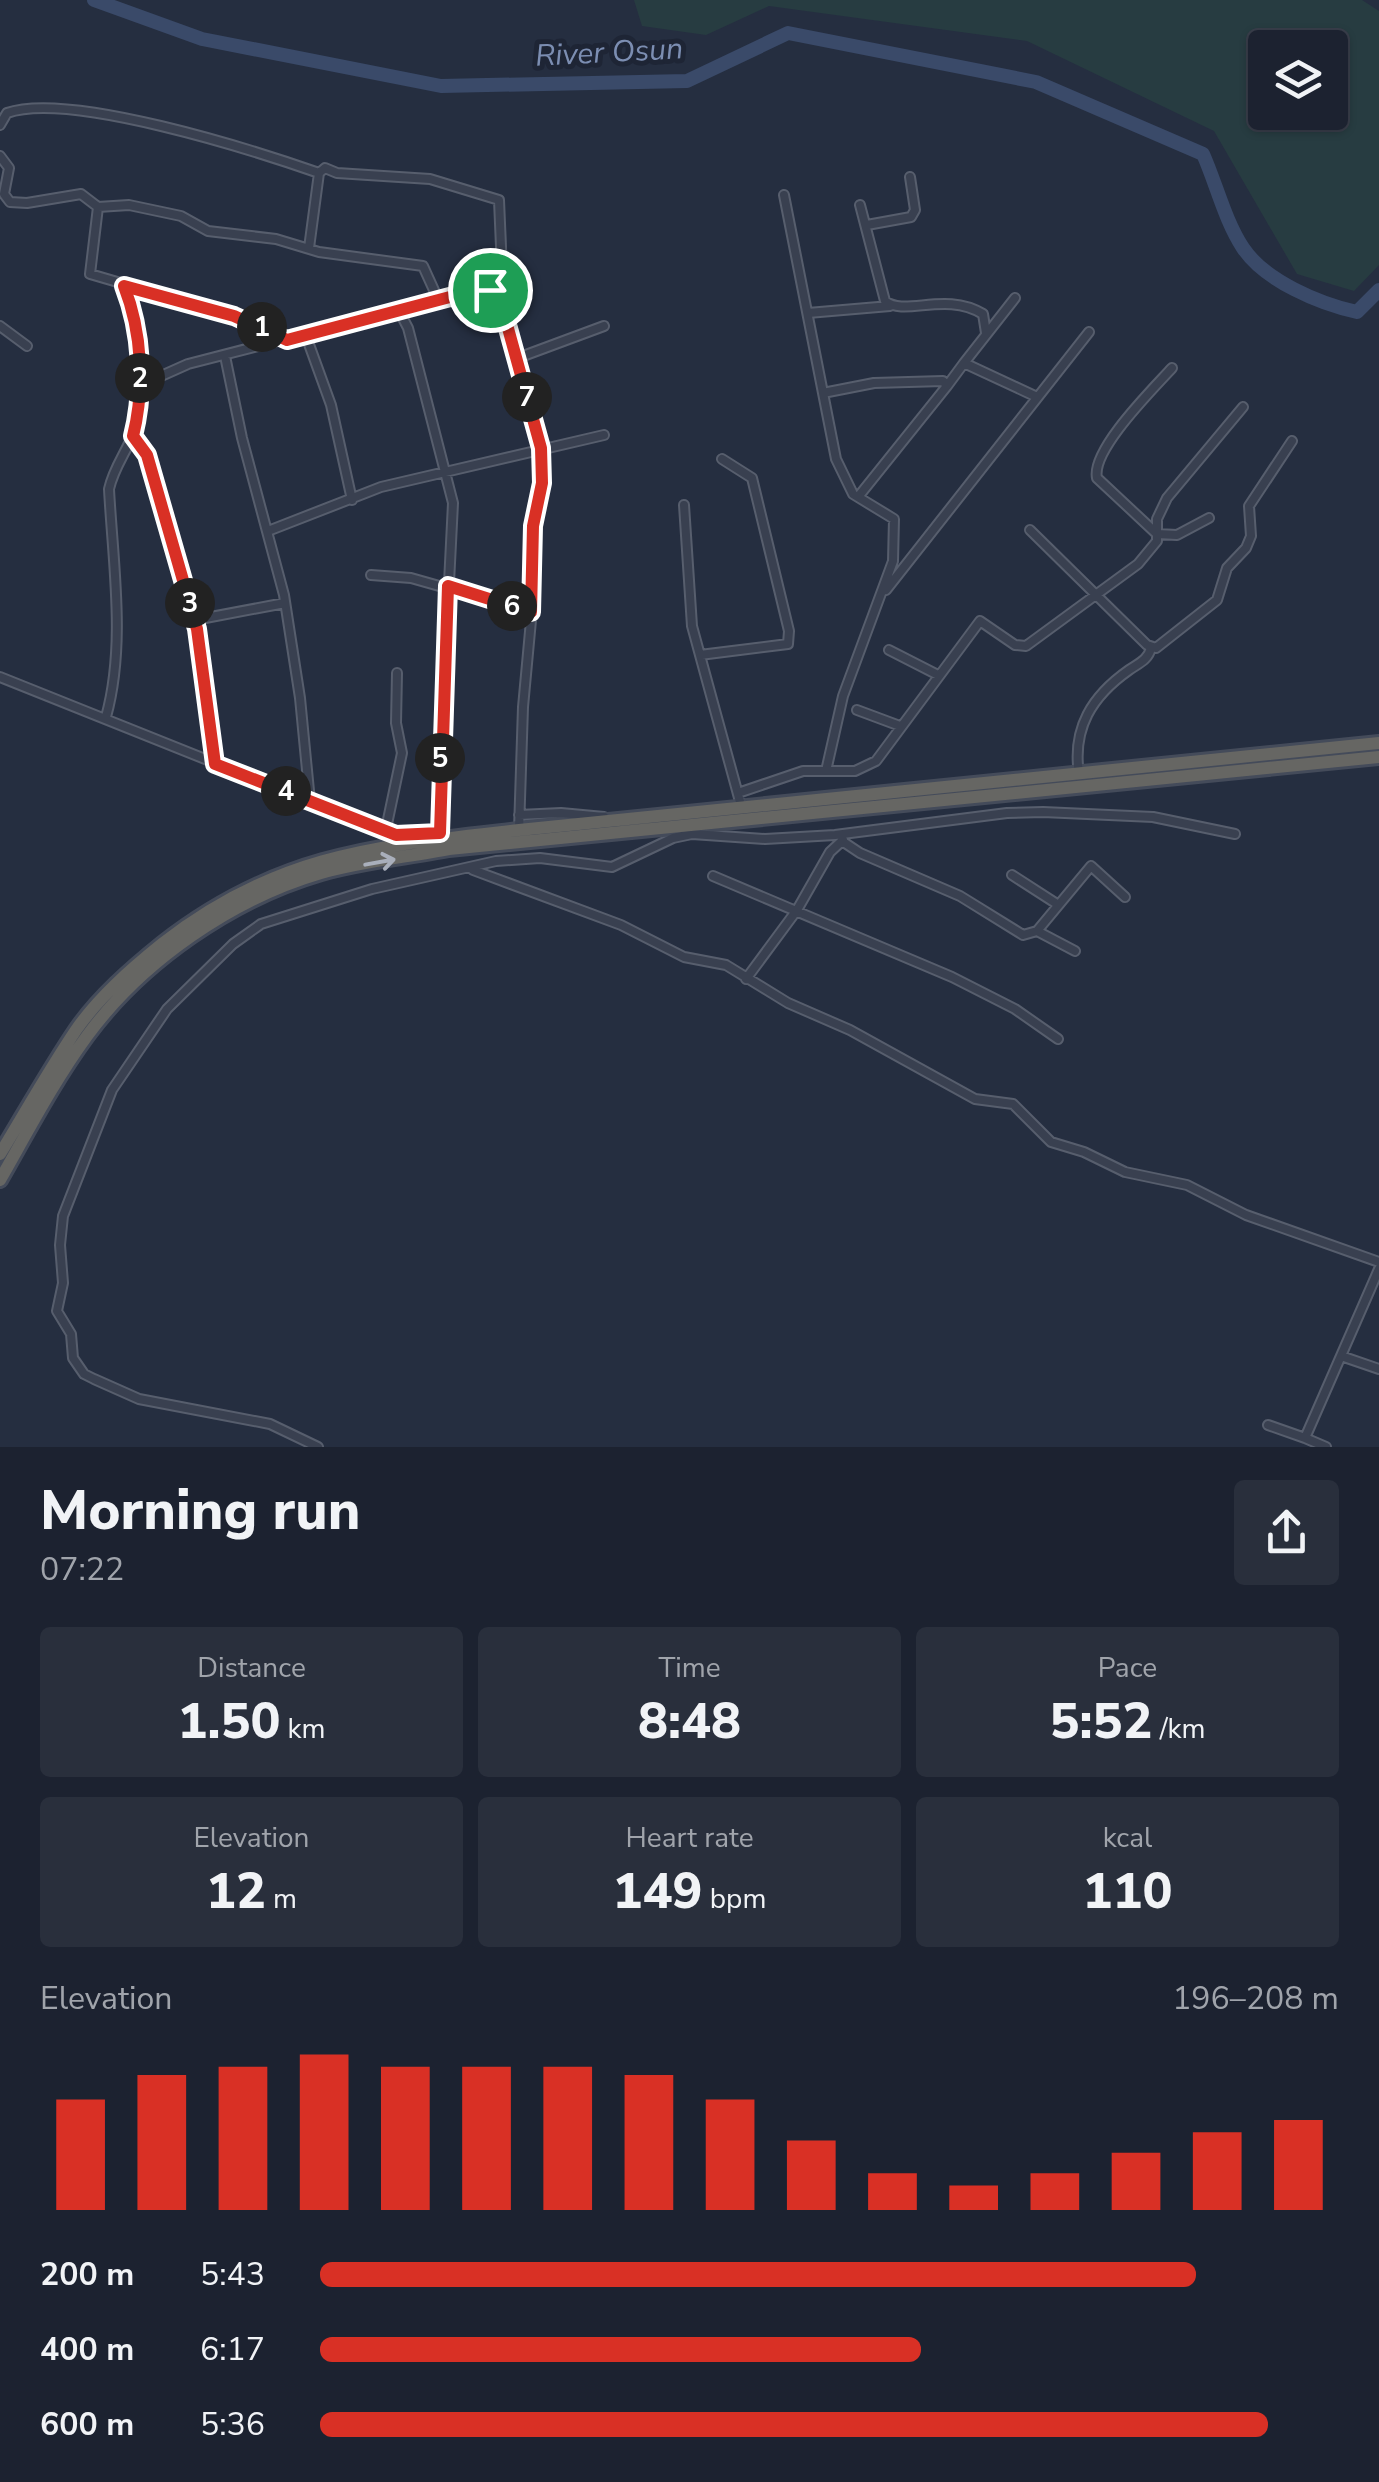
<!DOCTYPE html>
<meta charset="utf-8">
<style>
body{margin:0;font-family:"Nunito Sans",sans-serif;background:#292f3c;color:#f1f3f6;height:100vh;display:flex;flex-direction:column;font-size:38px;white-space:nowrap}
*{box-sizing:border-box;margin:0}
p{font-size:32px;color:#a0a4ab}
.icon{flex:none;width:55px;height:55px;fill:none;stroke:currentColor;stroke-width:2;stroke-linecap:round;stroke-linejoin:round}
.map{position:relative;height:1447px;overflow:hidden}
.panel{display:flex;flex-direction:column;background:#1c2230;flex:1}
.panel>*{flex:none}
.tools{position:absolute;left:1248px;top:30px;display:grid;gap:20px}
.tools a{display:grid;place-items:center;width:100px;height:100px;border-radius:10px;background:#1c2230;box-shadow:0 2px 8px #0004,0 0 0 2px #3a3f4c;font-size:50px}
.pin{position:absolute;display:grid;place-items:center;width:85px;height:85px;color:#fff;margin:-42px;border:5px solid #fff;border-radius:50%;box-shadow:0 2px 10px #0007}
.km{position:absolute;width:50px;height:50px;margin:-25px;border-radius:50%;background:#222;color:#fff;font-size:28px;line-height:50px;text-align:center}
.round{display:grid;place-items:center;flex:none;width:105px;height:105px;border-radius:10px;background:#292f3c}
.summary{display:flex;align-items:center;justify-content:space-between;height:170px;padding:0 40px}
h1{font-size:55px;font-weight:800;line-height:75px}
.figures{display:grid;grid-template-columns:repeat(3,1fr);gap:15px;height:170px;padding:10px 40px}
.figures div{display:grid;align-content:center;border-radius:10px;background:#292f3c;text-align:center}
.figures b{font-size:50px;font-weight:800}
.figures small{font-size:28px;font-weight:400}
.figures p{font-size:28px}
.chart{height:280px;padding:20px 40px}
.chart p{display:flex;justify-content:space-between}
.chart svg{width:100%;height:180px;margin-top:10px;stroke:#d93025;stroke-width:6}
ul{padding:0 40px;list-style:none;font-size:32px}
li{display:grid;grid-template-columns:160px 120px 1fr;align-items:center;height:75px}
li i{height:25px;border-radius:12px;background:#d93025}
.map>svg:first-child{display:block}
</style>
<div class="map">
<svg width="1379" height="1447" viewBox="0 0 1379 1447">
<rect width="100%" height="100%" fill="#252e40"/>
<path fill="#273c41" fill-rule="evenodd" d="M634,0h728l17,11v254l-25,26 -57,-17 -83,-143 -187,-90 -258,-35 -63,29 -64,-9zM1265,48h65v64h-65z"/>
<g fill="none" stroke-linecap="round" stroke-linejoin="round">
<path stroke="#3a4a69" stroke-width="14" d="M94,0l108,39 239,47 246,-5 101,-48 248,49 167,72c13,29 22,67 40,94 22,33 77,56 114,64l22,-22"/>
<g stroke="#575e6d" stroke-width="12">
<path id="minor" d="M0,125l7,-12c62,-22 246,37 312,60
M0,156l9,12 -5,26 6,8 17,1 54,-9 17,13 31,-2 52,11 27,15 68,8 43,13 104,14 15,33
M860,205l25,96c20,16 60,-10 98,13l3,19
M98,207l-8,67 144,42 52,23
M867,225l44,-8 4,-7 -5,-33
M309,248l10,-75 6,-5 12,5 93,6 69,21 3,70 -12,19
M398,309l10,19 45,175 -13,260 2,76
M808,313l82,-7
M0,326l27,20
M306,336l25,69 21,95
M225,356l17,82 42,157 16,103 10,103
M515,359l89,-33
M964,363l51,-65
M1172,368c-19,21 -81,82 -75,110l60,56 20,1 32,-17
M141,385l47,-21 296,-76 14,5 43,155 1,35 -9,43 1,62 -11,119 -4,123
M947,386l17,-23 73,34
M823,393l51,-10 69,-2 4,5 -89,111
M133,436c17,17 21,40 28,62 29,87 43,175 54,266
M684,505l8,121 50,183
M1030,530l117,115 9,3 61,-48 10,-32 19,-20 5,-12 -2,-30 43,-65
M268,531l113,-44 223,-52
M371,575l40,3 120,34
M886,590l203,-258
M195,620l90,-17
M889,650l49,25
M700,655l88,-11 1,-13 -37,-153 -30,-19
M0,677l390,156h50
M857,710l43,16
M106,717c20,-72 7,-153 3,-228 5,-22 17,-36 25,-57 15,-42 6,-104 -10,-146
M826,771h29l21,-10 104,-140 35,24 11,1 112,-82 19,-23v-22l10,-21 76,-91
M1079,774c-7,-46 13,-78 50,-104 10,-7 19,-10 22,-22
M738,793l65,-22h23l17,-75 50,-135 1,-42 -41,-25 -17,-35 -52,-264
M519,815l42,-2 43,4
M386,829l16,-76 -6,-30 1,-50
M842,841l18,12 100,43 63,39 14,-4 54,-65 34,31
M473,870l148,55 63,32 42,8 62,38 62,27 125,69 38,5 38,38 33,10 41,20 62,13 59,30 133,47
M1012,875l45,29
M713,876l239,101 63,32 43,30
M1037,931l38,20
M746,979l51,-69 33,-58 13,-12
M1341,1356l38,13
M1268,1425l37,13
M318,1447l-48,-23 -131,-25 -45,-20 -10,-5 -11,-16 -2,-24 -14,-23 6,-28 -3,-38 3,-29 49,-126 55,-81 66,-65 28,-20 111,-35 124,-28 44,-3 72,9 61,-29 19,-4 73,5 70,-4 172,-22 36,-1 110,5 82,17
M1326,1447l-21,-9 74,-169"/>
</g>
<g stroke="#444b5a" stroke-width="18">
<path id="trunk" d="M0,1154c25,-41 49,-84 76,-124 23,-33 55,-61 86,-86 116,-91 216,-98 357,-114l860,-87
M0,1180c28,-49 54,-99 87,-144 55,-75 145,-137 234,-163 41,-12 86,-16 128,-24l930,-92"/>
</g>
<use href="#minor" stroke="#394050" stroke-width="8"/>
<use href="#trunk" stroke="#666663" stroke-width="12"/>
</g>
<defs><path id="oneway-shaft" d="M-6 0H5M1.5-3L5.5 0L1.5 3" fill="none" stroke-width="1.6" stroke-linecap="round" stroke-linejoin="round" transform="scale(2.5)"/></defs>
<use stroke="#a9afbb" href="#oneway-shaft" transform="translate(380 862) rotate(-10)"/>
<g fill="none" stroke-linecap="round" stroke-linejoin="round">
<g stroke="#fff" stroke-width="20">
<path id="route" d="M124,286l110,30 53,24 197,-52 14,4 43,156 1,35 -9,43 -2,86 -83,-26 -8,247 -44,2 -181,-71 -18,-135 -50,-174 -14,-19c12,-48 9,-104 -9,-150z"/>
</g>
<use href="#route" stroke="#d93025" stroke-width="12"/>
</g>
<g text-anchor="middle" stroke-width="10" stroke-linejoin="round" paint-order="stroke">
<g font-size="30" font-style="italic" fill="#7c8eb2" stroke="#1e2535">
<text transform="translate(609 52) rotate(-3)" y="10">River Osun</text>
</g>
</g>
</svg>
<div class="tools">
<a><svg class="icon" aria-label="layers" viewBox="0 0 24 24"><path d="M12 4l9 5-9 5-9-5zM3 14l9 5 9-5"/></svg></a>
</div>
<div class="pin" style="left:490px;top:290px;background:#1e9e55"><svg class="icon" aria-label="arrive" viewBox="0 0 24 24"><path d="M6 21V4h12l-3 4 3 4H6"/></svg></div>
<b class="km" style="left:262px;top:327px">1</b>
<b class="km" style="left:140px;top:378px">2</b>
<b class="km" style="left:190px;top:603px">3</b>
<b class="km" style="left:286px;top:791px">4</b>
<b class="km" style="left:440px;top:758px">5</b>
<b class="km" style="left:512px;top:606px">6</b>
<b class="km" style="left:527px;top:397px">7</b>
</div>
<section class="panel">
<div class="summary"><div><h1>Morning run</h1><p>07:22</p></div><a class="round"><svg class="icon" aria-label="share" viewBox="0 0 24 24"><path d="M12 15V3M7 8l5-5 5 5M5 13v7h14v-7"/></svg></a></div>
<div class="figures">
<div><p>Distance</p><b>1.50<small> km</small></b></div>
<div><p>Time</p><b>8:48</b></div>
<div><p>Pace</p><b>5:52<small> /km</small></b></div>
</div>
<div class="figures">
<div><p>Elevation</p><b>12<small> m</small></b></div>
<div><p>Heart rate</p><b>149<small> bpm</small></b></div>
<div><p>kcal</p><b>110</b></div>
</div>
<div class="chart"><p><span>Elevation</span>196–208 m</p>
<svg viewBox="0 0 160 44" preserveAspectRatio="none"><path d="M5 44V17M15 44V11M25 44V9M35 44V6M45 44V9M55 44V9M65 44V9M75 44V11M85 44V17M95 44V27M105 44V35M115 44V38M125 44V35M135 44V30M145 44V25M155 44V22"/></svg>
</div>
<ul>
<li><b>200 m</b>5:43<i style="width:86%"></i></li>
<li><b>400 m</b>6:17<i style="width:59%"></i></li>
<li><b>600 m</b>5:36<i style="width:93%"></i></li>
</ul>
</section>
